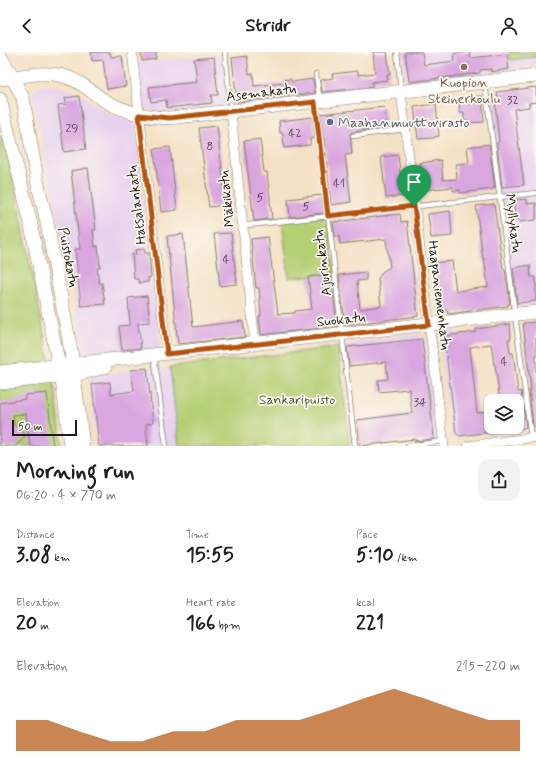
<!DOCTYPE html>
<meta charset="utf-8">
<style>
body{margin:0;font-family:Mynerve,sans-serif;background:#f2f2f2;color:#202124;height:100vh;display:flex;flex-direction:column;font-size:15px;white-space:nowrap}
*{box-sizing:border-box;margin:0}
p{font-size:13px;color:#757577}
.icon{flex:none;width:22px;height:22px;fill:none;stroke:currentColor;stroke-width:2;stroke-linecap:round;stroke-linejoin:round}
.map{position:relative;height:394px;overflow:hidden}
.panel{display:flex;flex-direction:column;background:#fff;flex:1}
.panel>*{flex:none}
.buttons{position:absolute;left:484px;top:342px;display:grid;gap:8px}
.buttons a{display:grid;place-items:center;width:40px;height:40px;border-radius:8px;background:#fff;box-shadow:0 1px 3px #0004;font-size:20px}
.scale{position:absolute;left:12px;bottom:10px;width:65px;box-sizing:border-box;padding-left:4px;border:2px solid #1c1c1c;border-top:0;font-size:11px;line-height:14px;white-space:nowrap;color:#1c1c1c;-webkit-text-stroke:3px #fbf7ec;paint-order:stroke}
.pin{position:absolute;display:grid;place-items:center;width:34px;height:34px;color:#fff;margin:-41px -17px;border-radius:50% 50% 50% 0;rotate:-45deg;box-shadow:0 0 4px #0007}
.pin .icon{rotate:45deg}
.round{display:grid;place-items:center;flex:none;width:42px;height:42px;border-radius:12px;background:#f2f2f2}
.head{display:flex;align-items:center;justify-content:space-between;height:68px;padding:0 16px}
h1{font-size:22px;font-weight:700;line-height:30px}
.stats{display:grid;grid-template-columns:repeat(3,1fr);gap:6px;height:68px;padding:4px 16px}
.stats div{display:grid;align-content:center}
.stats b{font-size:20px;font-weight:700}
.stats small{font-size:11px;font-weight:400}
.stats p{font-size:11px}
.chart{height:112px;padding:8px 16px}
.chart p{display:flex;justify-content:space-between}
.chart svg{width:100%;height:72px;margin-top:4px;fill:#b45309;opacity:.7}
header{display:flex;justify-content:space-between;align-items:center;height:52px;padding:0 16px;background:#fff;font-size:18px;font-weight:700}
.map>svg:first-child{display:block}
</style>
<header><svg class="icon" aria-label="back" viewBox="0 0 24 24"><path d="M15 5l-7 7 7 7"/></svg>Stridr<svg class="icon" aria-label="person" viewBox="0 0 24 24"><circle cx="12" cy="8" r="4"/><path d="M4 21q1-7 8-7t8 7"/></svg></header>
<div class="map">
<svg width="536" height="394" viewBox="0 0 536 394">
<rect width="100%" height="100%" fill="#fbf7ec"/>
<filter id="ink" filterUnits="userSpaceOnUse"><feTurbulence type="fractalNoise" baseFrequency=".025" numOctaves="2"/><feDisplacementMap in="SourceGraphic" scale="8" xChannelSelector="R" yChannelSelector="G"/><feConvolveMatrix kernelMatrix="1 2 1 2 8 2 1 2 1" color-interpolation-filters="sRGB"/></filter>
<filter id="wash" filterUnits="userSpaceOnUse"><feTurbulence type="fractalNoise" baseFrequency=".012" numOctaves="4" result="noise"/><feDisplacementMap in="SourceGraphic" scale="16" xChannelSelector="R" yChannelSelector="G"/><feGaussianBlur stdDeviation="0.9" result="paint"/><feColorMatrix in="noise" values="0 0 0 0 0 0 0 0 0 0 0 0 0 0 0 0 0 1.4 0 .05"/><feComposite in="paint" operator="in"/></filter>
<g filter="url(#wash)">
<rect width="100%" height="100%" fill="#f4e1c5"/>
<path fill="#e7d2ef" d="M403,0h133v12l-3,2 -127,18z
M225,2l6,51 -63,7 -16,-2 -14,-4 -5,-43z
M43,33l13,1 9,2 16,7 28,19 26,8 25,227 -74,9 -54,-264 1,-3z
M536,34v219l-22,3 -28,-215z
M455,278l11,90 25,7h26v-13l10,-1 -1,-10 10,-1v26l-85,10 -12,-103 1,-3z
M421,282l3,2 14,100 -1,10h-29l14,-2 -12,-95 -66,7 -1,-13z
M170,315l9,79h-82l-8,-66 9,-4 32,-6z"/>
<path fill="#b5cf75" stroke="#687648" d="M509,0h27v5l-26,3z
M0,85h5l51,257 6,52h-62z
M328,164l7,57 -46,5 -7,-57z
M338,295l12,99h-171l-9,-79z"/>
<g id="blocks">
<path fill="#d9a6e0" d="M91,0h19l1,5 11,-1 4,30 -19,3 -4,-29 -11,1z
M141,0h15v7l-14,2z
M373,0h14l3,23h-3l1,5 -16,2v5l-50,5 -1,-12 12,-2 -1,-4 26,-3v4l17,-2z
M405,0h17l2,13 31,-4 -1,-7 16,-2v6l37,-4 2,15 -18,3v-3l-11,1v3l-71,9z
M247,4l2,18 4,-1 1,13 31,-3 -1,-3 7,-1v3l22,-3 2,14 -78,9 -5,-44z
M214,5l4,38h-7l1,8 -45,5 -1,-8 -15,2 -2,-15 48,-5 -3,-23z
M536,35v15l-7,1v4l-15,2 10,76 -22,2 -5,-44 2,-1 -4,-39h4l-2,-11z
M79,44l7,53 -22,3 -6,-47 8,-1 -1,-6z
M482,44l2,26 -16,1v-2h-4v-8h-4l-1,-15z
M436,52l3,32 -5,1v1l-16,1 -4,-32z
M384,55l3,21 -35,4 -2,2 2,20 -7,1 6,47 -20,3 -7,-67h-1l-3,-24z
M313,65l2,21 -5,1v6l-26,3 -1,-15h-3l-1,-12z
M217,74l9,79 -17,2 -10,-79z
M260,87l4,33h3l5,47 -18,2 -10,-80z
M489,92l6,44h-2v1l-33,4v-3l-7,1v-4l-30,3 -3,-27 21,-3 2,20 14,-1 -1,-15 13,-1 -2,-16z
M170,95l7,63 -16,2 -7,-63z
M398,103l5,41 -17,2 -5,-41z
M88,116l8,62h-3l2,17 3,-1 2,21 -3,1 2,15h3l3,21 -24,2 -6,-57h5l-9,-78z
M322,143l2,18 -34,4 -2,-18z
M527,147v5l9,-1v17l-17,2 -1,-4 -3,1 -1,-15h2v-4z
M494,152l9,65h2l5,35h-2v2l-60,8 -1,-4 -7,1 -6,-48 18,-2 4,30 32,-4 -4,-29 -1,1 -7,-53z
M450,159l2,25 -21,2 -3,-24z
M400,162l1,8 6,-1 11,95 -73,9 -6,-50 27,-3v8l-9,1 3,28 21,-3 -3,-27 4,-7 8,-5 -4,-28 -46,5 -1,-8 -4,1 -2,-15z
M231,181l6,51 -17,2 -6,-52z
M183,182l10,93 50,-6 2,16 -67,7 -11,-108z
M268,185l10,77 17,-1v-2l17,-2 -4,-32 22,-3v2h1l6,50 -76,9 -2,-19h2l-2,-28h-3l-5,-49z
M144,197l1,4h4l2,24 -3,1v4l-9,1 -1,-4h-4l-2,-25h4l-1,-4z
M530,213l1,12h5v24l-19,2 -4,-35z
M147,244l3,26 -12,1 3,25 -19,2 -3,-24 11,-1 -2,-27z
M536,270v104h-3l-4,-36h2l-8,-67z
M510,272l1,15h-3l2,14h3l5,39 3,-1 5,36 -2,1 -7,1v-28h-17l-5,-36h-1l-3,-21 -21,3 7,66 14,-2v21l-32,4 -3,-3 -12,-97 32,-4v-3z
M422,287l12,98 -1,2 -18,2v-2l-55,7 -3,-26 55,-7 -3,-24 -30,3 -1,-12 10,-1 -2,-17 -37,4 -2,-19z
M147,316l6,55 -7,1 2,22h-49l-7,-62 18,-2 1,12 23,-3 -3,-21z
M47,341l6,53h-23l-4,-32 -13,1 1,10 12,10 -10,11h-16v-43l25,-4v-4z"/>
</g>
</g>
<g filter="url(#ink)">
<use href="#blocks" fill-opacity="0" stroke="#887e70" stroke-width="1"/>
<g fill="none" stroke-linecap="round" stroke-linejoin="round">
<g stroke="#887e70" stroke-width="6">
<path id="lane" d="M225,0l6,58
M397,0l4,38
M316,22l3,21
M485,31l46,355
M315,50l40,344
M353,84l52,-7
M248,173l288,-32
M154,303l12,91
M408,394l36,-5"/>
</g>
<g stroke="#887e70" stroke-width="10">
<path id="street" d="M132,0l35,302
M401,40l43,354
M231,60l24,232
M468,394l68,-9"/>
</g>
<g stroke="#887e70" stroke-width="14">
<path id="secondary" d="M12,25l11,21 15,87 8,33 25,133 12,95
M0,27c19,-2 40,-8 59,-4 17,3 29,14 43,24 21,13 42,18 67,19l367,-42
M0,47l30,121 33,167 7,59
M0,320l536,-60
M0,331l75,-8 30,-8"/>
</g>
<g stroke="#887e70" stroke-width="16">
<path id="primary" d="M0,6l12,19"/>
</g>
<use href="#lane" stroke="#fff" stroke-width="4.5"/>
<use href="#street" stroke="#fff" stroke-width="9"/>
<use href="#secondary" stroke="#fff" stroke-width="13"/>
<use href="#primary" stroke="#fff" stroke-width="15"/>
</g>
</g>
<g fill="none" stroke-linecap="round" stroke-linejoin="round" filter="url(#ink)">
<g stroke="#fff" stroke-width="8">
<path id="route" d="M315,50l13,114 86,-10 15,119 -262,29 -28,-239 30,3z"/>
</g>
<use href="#route" stroke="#b45309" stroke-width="5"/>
</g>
<circle fill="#8d6e63" stroke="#fbf7ec" stroke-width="1.5" cx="464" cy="15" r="4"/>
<circle fill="#5c6f8a" stroke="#fbf7ec" stroke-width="1.5" cx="330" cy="70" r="4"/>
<g text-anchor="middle" stroke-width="3.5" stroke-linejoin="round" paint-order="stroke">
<g font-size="12" fill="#4b3e4d">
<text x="513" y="52">32</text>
<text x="72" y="80">29</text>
<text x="295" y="85">42</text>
<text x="210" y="98">8</text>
<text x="339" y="135">41</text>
<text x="260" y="149">5</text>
<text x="306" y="158">5</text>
<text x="226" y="211">4</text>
<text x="504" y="313">4</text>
<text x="420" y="354">34</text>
</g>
<g font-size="14" fill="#785e54" stroke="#fbf7ec">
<text x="464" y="35">Kuopion<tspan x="464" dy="16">Steinerkoulu</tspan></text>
</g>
<g font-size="14" fill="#1c1c1c" stroke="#fbf7ec">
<text transform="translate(261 40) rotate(-7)" y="5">Asemakatu</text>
<text transform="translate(226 147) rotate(-96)" y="5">Mäkikatu</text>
<text transform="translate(136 153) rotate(-97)" y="5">Hatsalankatu</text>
<text transform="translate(514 171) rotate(83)" y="5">Myllykatu</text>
<text transform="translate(69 205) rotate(79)" y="5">Puistokatu</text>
<text transform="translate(322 211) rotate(-97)" y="5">Ajurinkatu</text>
<text transform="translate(440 243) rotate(83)" y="5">Haapaniemenkatu</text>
<text transform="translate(341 267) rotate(-6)" y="5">Suokatu</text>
</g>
<g font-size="14" fill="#4e5e75" stroke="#fbf7ec" text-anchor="start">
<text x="338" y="75">Maahanmuuttovirasto</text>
</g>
<g font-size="14" fill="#525b3b" stroke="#fbf7ec">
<text x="297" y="352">Sankaripuisto</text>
</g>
</g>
</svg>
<div class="buttons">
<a><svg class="icon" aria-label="layers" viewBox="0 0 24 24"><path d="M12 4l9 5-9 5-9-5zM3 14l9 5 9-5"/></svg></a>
</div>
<div class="scale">50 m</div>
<div class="pin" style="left:414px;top:154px;background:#1e9e55"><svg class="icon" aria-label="arrive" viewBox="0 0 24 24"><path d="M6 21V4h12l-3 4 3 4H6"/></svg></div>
</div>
<section class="panel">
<div class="head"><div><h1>Morning run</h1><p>06:20 · 4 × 770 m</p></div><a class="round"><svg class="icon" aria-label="share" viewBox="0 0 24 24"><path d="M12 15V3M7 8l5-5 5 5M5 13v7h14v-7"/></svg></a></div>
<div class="stats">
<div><p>Distance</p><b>3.08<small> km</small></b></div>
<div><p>Time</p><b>15:55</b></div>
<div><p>Pace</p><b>5:10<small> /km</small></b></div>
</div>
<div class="stats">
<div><p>Elevation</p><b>20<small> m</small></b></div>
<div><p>Heart rate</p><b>166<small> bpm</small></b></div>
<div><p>kcal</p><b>221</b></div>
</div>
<div class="chart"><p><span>Elevation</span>215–220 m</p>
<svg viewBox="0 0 160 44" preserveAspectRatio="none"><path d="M0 44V25L10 25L20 32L30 38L40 38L50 32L60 32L70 25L80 25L90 25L100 19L110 12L120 6L130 12L140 19L150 25L160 25V44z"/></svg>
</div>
</section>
